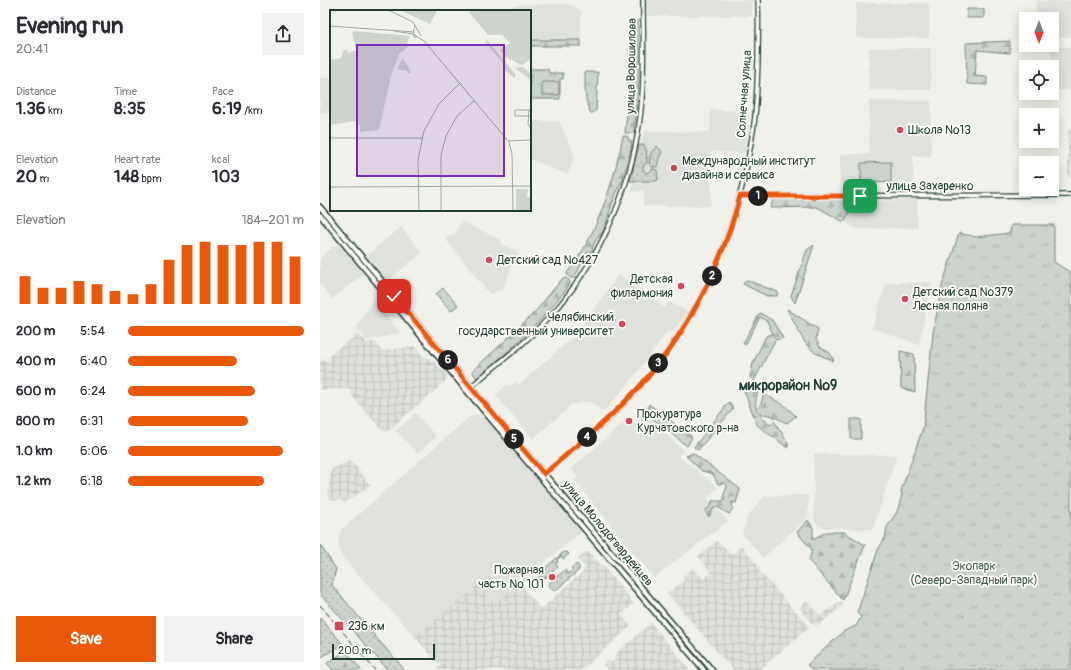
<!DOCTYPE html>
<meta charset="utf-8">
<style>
body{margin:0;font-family:Pangolin,sans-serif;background:#f2f2f3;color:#2b2b33;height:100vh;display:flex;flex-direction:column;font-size:15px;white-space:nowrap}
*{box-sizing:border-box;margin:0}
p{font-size:13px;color:#7c7c81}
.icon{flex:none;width:22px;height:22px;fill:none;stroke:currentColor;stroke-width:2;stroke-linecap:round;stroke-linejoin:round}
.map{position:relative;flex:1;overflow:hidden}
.details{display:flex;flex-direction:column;background:#fff;width:320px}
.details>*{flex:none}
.needle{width:26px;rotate:180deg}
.controls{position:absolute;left:699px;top:12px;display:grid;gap:8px}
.controls a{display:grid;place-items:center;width:40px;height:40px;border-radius:0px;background:#fff;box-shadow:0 2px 10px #0003;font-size:20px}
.scale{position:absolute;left:12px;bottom:10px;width:103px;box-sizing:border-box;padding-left:4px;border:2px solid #1f3d34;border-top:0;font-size:11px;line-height:14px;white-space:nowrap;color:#1f3d34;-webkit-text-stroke:3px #fdfcf7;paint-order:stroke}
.pin{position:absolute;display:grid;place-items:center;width:34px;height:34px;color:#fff;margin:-17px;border-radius:8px;box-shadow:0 2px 6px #0006}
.km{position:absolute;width:20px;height:20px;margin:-10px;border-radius:50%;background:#222;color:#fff;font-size:11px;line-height:20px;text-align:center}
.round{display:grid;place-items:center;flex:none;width:42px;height:42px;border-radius:0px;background:#f2f2f3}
.head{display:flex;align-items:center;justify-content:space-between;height:68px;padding:0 16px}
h1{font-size:22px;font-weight:700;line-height:30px}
.figures{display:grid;grid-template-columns:repeat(3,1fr);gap:6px;height:68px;padding:4px 16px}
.figures div{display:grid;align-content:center}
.figures b{font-size:17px;font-weight:700}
.figures small{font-size:11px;font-weight:400}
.figures p{font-size:11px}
.chart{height:112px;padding:8px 16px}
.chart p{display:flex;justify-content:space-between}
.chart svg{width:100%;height:72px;margin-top:4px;stroke:#ea580c;stroke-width:6}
.cta{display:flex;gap:8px;margin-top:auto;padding:8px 16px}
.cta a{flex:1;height:46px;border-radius:0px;background:#ea580c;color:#fff;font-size:16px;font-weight:700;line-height:46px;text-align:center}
.cta a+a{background:#f2f2f3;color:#2b2b33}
ul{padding:0 16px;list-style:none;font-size:13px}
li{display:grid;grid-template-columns:64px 48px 1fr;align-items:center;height:30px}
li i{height:10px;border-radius:5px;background:#ea580c}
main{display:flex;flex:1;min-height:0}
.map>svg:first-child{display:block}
</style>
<main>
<section class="details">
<div class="head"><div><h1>Evening run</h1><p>20:41</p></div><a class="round"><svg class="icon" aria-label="share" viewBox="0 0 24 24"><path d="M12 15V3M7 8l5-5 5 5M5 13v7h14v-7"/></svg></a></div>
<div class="figures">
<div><p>Distance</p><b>1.36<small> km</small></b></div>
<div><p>Time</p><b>8:35</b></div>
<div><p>Pace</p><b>6:19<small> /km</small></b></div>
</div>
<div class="figures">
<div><p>Elevation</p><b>20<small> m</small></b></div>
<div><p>Heart rate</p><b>148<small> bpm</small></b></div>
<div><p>kcal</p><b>103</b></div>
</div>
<div class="chart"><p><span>Elevation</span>184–201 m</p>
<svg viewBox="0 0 160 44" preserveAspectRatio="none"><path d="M5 44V27M15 44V34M25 44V34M35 44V30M45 44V32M55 44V36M65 44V38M75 44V32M85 44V17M95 44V8M105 44V6M115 44V8M125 44V8M135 44V6M145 44V6M155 44V15"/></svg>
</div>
<ul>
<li><b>200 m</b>5:54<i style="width:100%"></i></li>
<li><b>400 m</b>6:40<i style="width:62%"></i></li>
<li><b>600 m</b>6:24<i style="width:72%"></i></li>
<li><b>800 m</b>6:31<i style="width:68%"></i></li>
<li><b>1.0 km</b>6:06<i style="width:88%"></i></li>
<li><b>1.2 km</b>6:18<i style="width:77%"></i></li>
</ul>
<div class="cta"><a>Save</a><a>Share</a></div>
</section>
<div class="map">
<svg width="751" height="670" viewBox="0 0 751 670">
<defs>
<pattern id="industrial-grid" width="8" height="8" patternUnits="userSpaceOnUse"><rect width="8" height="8" fill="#dfe2dc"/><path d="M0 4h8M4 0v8" fill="none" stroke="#bfc3bd"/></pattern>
<pattern id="grass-dots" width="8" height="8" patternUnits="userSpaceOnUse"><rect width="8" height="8" fill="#cdd3cd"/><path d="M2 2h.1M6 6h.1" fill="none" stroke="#b0b6b1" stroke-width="1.8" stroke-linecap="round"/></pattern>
<pattern id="forest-firs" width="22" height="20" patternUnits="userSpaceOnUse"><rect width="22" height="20" fill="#cdd3cd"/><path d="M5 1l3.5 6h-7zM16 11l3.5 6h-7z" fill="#b0b6b1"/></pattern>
<pattern id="park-tufts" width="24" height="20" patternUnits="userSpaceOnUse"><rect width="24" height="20" fill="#cdd3cd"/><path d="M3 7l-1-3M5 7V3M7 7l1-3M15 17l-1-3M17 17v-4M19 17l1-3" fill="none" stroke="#b0b6b1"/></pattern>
</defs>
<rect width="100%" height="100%" fill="#f0f1eb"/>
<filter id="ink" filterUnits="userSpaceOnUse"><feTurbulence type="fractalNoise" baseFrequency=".025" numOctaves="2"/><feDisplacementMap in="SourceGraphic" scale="8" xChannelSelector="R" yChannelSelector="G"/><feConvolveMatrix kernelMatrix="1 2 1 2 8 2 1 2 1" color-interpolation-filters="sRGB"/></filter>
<g filter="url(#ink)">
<path fill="#dfe2dc" d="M326,0h106v16h-105z
M716,1h35v36h-19v-18h-16z
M536,3h73v35h-73z
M248,4l13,7v30h-51v-30h-17v-6z
M731,47h20v43h-19z
M549,48h62v42h-62z
M0,78h11v35h-11z
M549,101h62v55h-18v28h-73v-30h29z
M390,110l38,1 -2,42 -35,-1v54h-65l-3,-1 1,-14 -13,1 11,-48 2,-13 66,1z
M210,121h29l16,35 -8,19 -37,-16z
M597,200v28l-61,1 -42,-28z
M141,221l41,19 -1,4 18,8 -8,16 -7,19 -14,8 -45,-57 11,-6z
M81,227l21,25 -35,30 -21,-26z
M18,243l26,31 -32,25 -12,-15v-26z
M299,274l46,34 4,-6 18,10 -14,20 -4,-2 -40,53 -26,29 -14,-11 -18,4 -38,34 -38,-44 13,-11 2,2 5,-4 3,2h2l55,-49z
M612,282l-13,63 -47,-17 14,-45z
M53,300l28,33 -34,8 -10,-14z
M96,413l20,24 -19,16 -21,-22z
M156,414l4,1 5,4 99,111 -65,53 -87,74 -22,-26 -68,-74 -3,-9 -1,-9 4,-10 128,-113z
M321,416h3l4,2 35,32 -5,6 40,31 -11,12 21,22 -74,57 -80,-98 4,-3 -7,-8 52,-46 4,5z
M494,454l83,1 -24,74 -47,-1 -8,-2 -4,-6z
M488,495v22l-45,41 -21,-24 5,-17 17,-21z"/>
<path fill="url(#industrial-grid)" d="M748,130h3v48l-1,-1h-2z
M39,334l8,9 2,-1h7l5,9 30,-4 3,-2 9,11 11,5 13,14 -2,7 -60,51 -15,-16 -19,-23 -1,-5 -30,1v-31l10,2 1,-8z
M31,460l19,25 -20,15 -2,-1 -3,5 -5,-5 -6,2 -7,-4 5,-28z
M397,541l15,13 10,-8 19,23 -2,2 51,56 -51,43h-26l-66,-77 18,-14 -2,-3 10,-8 10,11 8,-6 -13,-17z
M265,552h4l10,11 5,4 30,36 -13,12 10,11 -50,44h-143l-1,-1 4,-4 -9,-8 -17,-20 62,-51h3l14,18 25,-21 22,26 43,-38 1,-4 -7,-8z
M487,601l13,15 20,-15 3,4 -25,21 -1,-2 -3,2 -15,-18z
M331,623l39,47h-82l-5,-6 5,-4 3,2 5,-3 -2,-4z"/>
<path fill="url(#grass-dots)" stroke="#768880" d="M319,145h5l3,7 -1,1 1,3v7l-4,3v4l4,3 4,-2 1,-2 5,1 1,10 -4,1h-24z
M337,146l5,6 -3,6 -2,9h-5l-3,-3 1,-8 1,-2v-1z
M0,545l16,24 -4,16 41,49 32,36h-17l-68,-76z
M244,552h3l2,2 -6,5 -2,-3 -4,4 1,2 -3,2 3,3 -13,11h-5l-2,-3 1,-2z
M257,564l2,3v3l-23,20h-3l-4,-3v-4l16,-13 3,4 5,-4 -2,-2z
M0,618l23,26 -23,14z"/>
<path fill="url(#forest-firs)" stroke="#768880" d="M318,20l1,55 -1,18 -4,40h-9l4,-37v-66z
M210,40h51v6h-51z
M690,41v12l-33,-3 -2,26 12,1v8l-20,-1 -1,-41z
M303,136h3l2,1 1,4h2l1,4 -9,34 -8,17 -6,17 -2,8 -6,15 -4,2 -4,8 -1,5 -5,2 -13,25h-3l-3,-2 -1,-3c5,-7 11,-15 16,-23 20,-35 32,-74 40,-114z
M454,198h82l-12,24 -27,-15 -47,1z
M494,245l-19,58 -4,-7 16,-46z
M246,278l4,3 -1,5 -27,32 -24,24 -41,37 -5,-8 33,-30 30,-29 27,-33z
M467,309l31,20 -2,10 4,8 10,6 4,8 -19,-8 -10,-10z
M440,313l12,7 11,18 -8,2 -21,41 -4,-4 3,-14 13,-27 7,-2 -6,-13 -7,-4 -15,28 -2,-2z
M580,351l14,3 1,38 -14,-4z
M426,384l13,5c-7,20 -3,22 11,36l4,-4 14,22v5l-31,-23 -14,-37z
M444,394l20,11 12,11 -9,7 -17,-8 -9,-1 -2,-5z
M409,402l4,7 -35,41 -4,-3z
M329,404l43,33 -5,9 -39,-31z
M373,453l47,36 -4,14 -4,-1 1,6 -4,6 -12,-7 -4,2 -4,8 -4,-6 6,-5 1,-5h12v-7l3,-7 -2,-4 -7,1 -5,-10 -11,-3 -16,-15z
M488,520l5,8v11l13,-7h18l21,13 -22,55 -34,-39 3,-11 -15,-18z
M26,651l15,19h-28l-6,-7z"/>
<path fill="url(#park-tufts)" stroke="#768880" d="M210,69h18l1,4h14v6h-3v20h-30z
M265,72h13l-2,38 -5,4c-7,-13 -6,-28 -6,-42z
M691,225h43v37l17,11v397h-259l-5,-5 37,-34 12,-5 5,-9 -4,-4 21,-63 7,-12 2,-11 10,-15 5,-17 -1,-4 22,-63 10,-95 9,-47 17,-53 17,4 34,-4z
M426,280l32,12 -1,4h-10l-24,-12z"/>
<path fill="#cdd3cd" stroke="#768880" d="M647,9h17v9h-17z
M222,82h17v13h-17z
M571,162v20l-30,1v-20z
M123,288l15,17 -7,6 -15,-17z
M531,419h10v20h-10z"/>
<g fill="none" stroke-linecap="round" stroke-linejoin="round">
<g stroke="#1f3d34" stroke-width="6">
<path id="tertiary" d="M420,196l331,-1
M151,387c16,-15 34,-28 51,-43 13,-12 26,-25 38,-39 45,-55 74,-125 81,-196 4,-36 2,-73 2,-109
M224,474c33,-29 69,-56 98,-90 65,-76 98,-161 112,-260 3,-21 3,-42 4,-63 0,-21 1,-41 0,-61"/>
</g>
<g stroke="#1f3d34" stroke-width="7">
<path id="secondary" d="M0,207l184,220 208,243
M0,215l147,176 237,279"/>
</g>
<use href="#tertiary" stroke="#fdfcf7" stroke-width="3.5"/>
<use href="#secondary" stroke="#fdfcf7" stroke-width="4"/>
<path stroke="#1f3d34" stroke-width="1" stroke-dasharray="6 3" stroke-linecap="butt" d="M0,605l55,65"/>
</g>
</g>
<g fill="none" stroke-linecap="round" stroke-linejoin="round" filter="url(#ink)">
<g stroke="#fff" stroke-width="8">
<path id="route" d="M74,296l150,178c33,-29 67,-56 96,-88 48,-53 82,-121 100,-190h120"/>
</g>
<use href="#route" stroke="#ea580c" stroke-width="5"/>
</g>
<g fill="#d1495b" stroke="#fdfcf7" stroke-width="1.5">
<circle cx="580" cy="130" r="4"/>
<circle cx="354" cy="168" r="4"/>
<circle cx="169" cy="260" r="4"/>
<circle cx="361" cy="286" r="4"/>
<circle cx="585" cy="299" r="4"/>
<circle cx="302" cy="324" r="4"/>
<circle cx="309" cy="421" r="4"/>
<circle cx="232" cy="577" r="4"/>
<rect x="14" y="621" width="10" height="10" rx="2"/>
</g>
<g text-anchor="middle" stroke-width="3.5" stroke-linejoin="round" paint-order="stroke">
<g font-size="12" fill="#1f3d34" stroke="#fdfcf7">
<text transform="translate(311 66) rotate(-89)" y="4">улица Ворошилова</text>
<text transform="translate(424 94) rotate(-86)" y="4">Солнечная улица</text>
<text x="610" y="190">улица Захаренко</text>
<text transform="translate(288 533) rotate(50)" y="4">улица Молодогвардейцев</text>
</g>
<g font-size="12" fill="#1f3d34" stroke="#fdfcf7" text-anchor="start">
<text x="588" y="134">Школа №13</text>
<text x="362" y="165">Международный институт<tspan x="362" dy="14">дизайна и сервиса</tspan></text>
<text x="177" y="264">Детский сад №427</text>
<text x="353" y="283" text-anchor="end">Детская<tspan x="353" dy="14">филармония</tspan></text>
<text x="593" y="296">Детский сад №379<tspan x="593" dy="14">Лесная поляна</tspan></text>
<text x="294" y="321" text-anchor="end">Челябинский<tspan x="294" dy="14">государственный университет</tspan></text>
<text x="317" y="418">Прокуратура<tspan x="317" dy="14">Курчатовского р-на</tspan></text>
<text x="224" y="574" text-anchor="end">Пожарная<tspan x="224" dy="14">часть № 101</tspan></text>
<text x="28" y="630">236 км</text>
</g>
<g font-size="12" fill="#425b53" stroke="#fdfcf7">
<text x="654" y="570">Экопарк<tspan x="654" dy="14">(Северо-Западный парк)</tspan></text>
</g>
<g font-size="14" font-weight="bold" fill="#1f3d34" stroke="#fdfcf7">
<text x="468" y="390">микрорайон №9</text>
</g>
</g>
<g transform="translate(10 10)">
<rect width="201" height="201" fill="#f0f1eb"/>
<path d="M70,0h37l-7,14zM148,0h53v49l-9,6 -17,-8 -5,-7 10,-7zM157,30l29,35 -2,3 -10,-9 -2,-7 -17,-20z" fill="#cdd3cd"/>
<path d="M142,0h6l24,25h-14l-19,-23zM72,49l6,7 3,6 -3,2 -1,-3 -10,-2zM193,57l8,7v6l-16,-12z" fill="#cdd3cd"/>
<path d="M24,21l56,5 -3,6 2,4 -10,8 -8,22 -12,54 -19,2v-7l-5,-4 -25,4v-65l11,-2 3,-8h3l1,3 8,-3 -4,-17zM186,179h12l-1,8h4v14h-15z" fill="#cdd3cd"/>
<path fill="none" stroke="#9ca9a2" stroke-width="1" d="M58,0l25,12 8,14M85,15l-2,9 11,7 85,101 3,12 1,57M0,16l84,6M64,21l19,3 1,3h3M199,100l-1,14 3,5M201,100h-16v6h16M0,128h92M178,131l23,-1M111,176v-31l5,-19 11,-20 17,-15M0,177l201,-1M111,177v24M89,201l-1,-51 6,-29 15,-27 21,-21"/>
<path fill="#7b2cbf" fill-opacity="0.15" stroke="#7b2cbf" stroke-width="2" d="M27,35h147v131h-147z"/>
<rect width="201" height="201" fill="none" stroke="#1f3d34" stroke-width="2"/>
</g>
</svg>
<div class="controls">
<a><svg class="needle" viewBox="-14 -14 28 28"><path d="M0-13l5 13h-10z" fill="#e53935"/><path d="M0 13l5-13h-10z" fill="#7c7c81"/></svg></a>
<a><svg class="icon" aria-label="locate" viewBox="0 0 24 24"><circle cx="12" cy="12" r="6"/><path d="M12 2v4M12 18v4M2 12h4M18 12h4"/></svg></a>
<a>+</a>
<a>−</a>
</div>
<div class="scale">200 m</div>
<div class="pin" style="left:540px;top:196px;background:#1e9e55"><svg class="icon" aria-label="arrive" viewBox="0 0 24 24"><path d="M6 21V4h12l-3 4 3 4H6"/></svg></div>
<div class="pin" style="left:74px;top:296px;background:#d93025"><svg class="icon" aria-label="check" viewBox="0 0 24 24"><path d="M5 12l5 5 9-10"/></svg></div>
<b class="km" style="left:438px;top:196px">1</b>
<b class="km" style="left:392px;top:276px">2</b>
<b class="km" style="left:338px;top:363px">3</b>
<b class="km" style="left:267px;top:437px">4</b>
<b class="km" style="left:194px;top:439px">5</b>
<b class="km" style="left:128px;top:360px">6</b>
</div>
</main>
